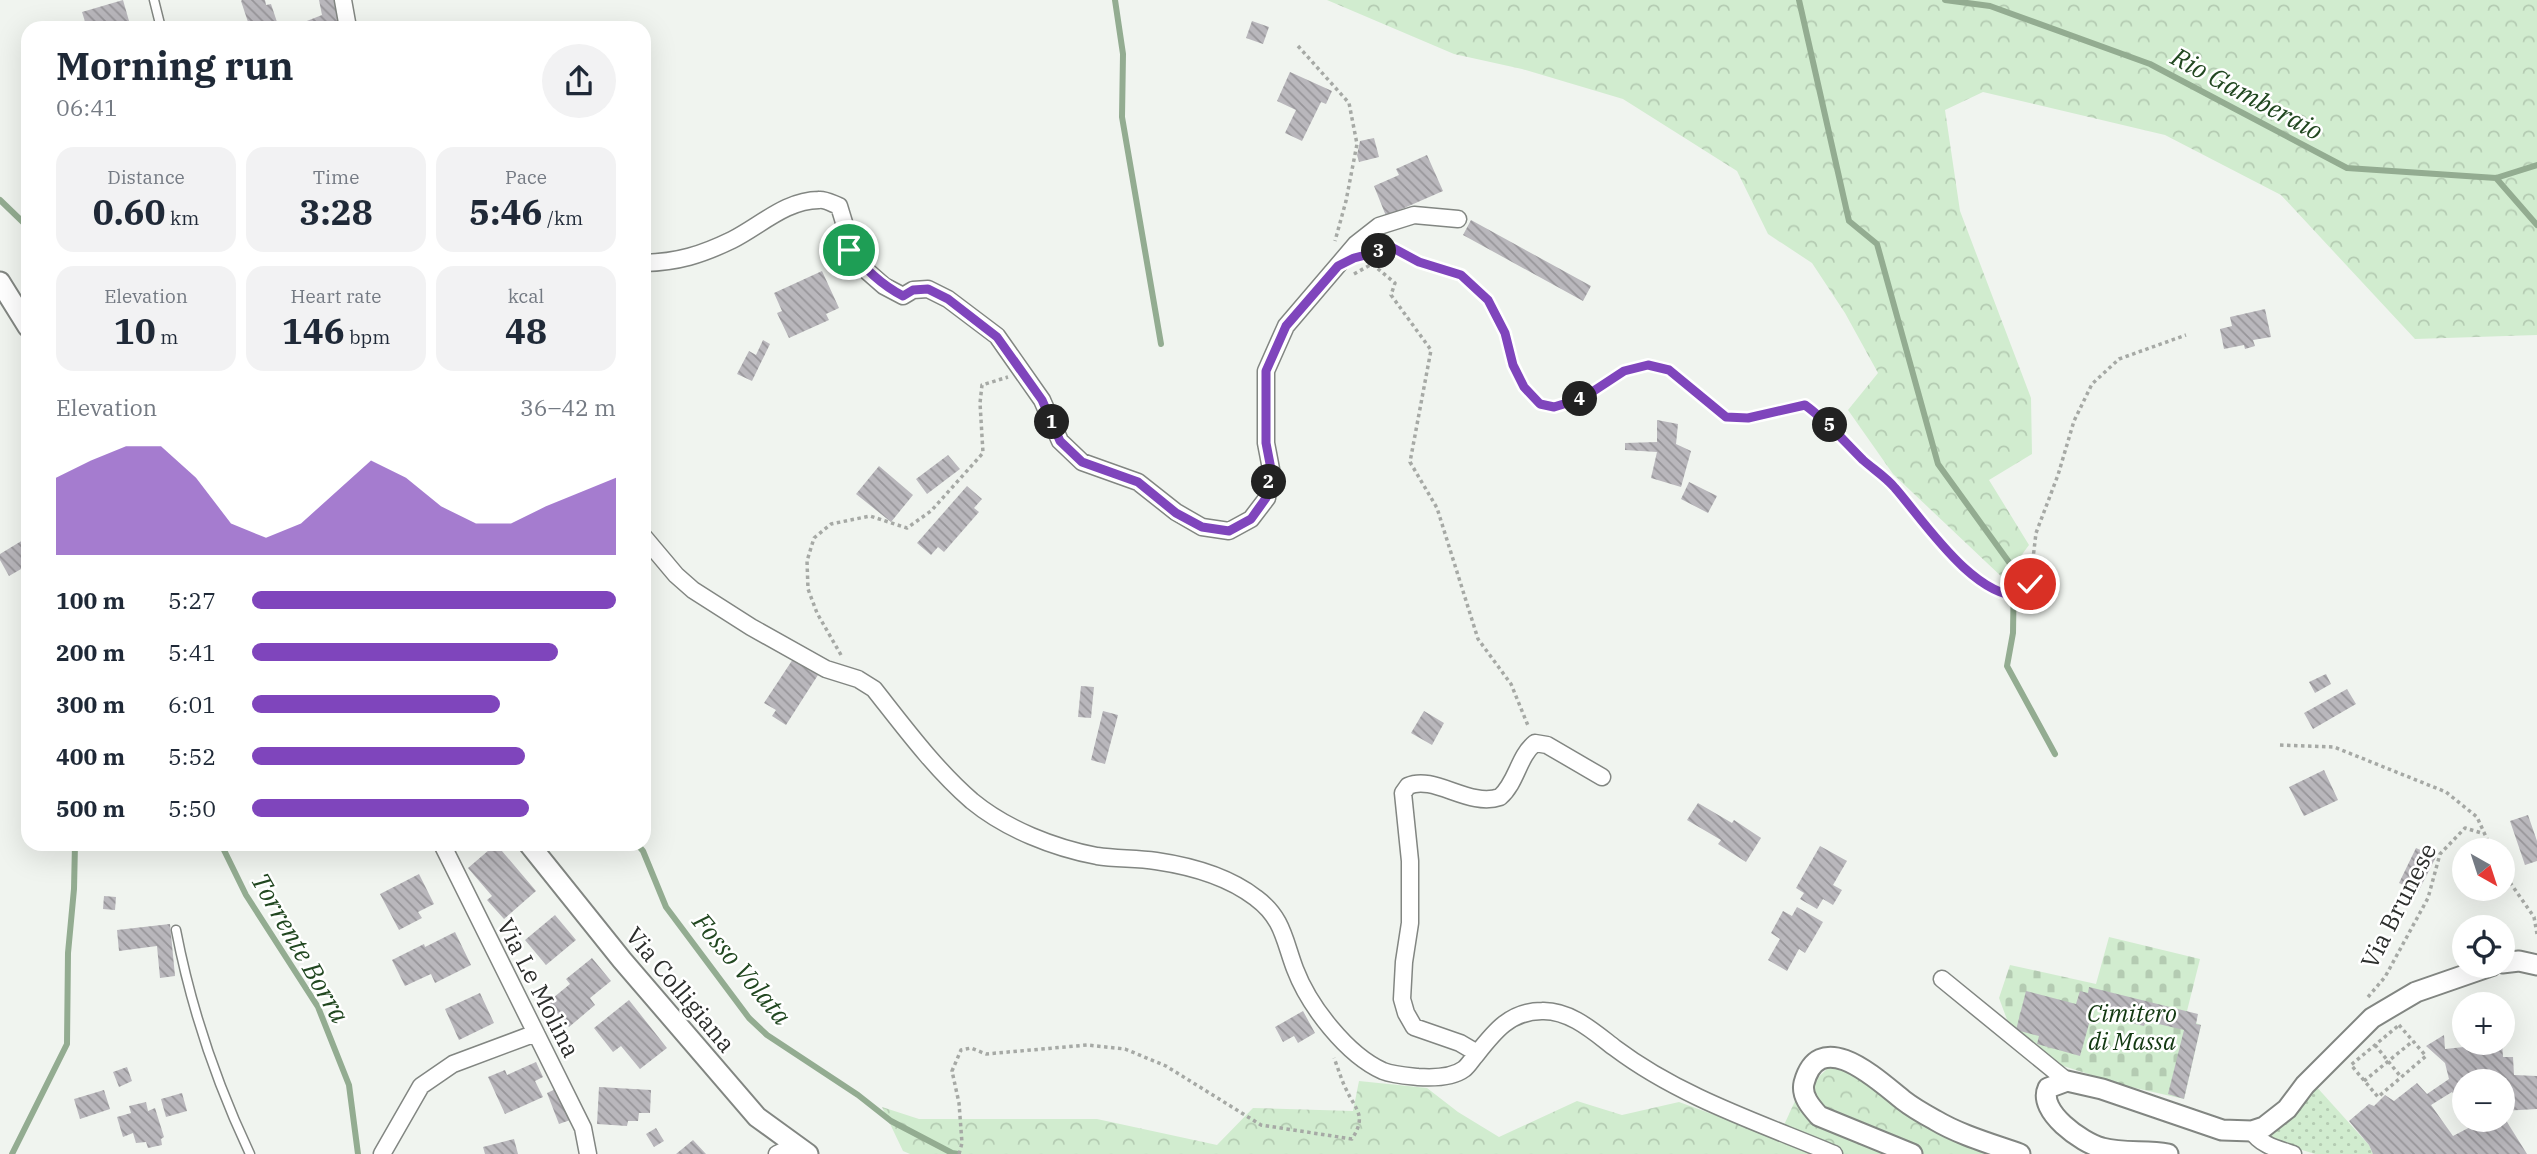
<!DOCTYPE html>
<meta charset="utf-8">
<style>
body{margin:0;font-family:"IBM Plex Serif",serif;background:#f2f2f3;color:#1f2937;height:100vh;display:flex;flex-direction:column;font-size:26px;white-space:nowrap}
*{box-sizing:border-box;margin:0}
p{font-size:23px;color:#747a83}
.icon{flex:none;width:38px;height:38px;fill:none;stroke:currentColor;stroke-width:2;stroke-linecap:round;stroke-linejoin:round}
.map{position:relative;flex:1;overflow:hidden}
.sheet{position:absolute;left:21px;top:21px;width:630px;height:830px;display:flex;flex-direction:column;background:#fff;border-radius:21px;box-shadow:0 7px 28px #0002}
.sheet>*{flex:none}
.needle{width:46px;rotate:141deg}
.buttons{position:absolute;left:2452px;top:838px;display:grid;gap:14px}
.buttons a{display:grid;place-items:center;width:63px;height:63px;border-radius:50%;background:#fff;box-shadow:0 7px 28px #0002;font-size:35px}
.pin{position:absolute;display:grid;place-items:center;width:60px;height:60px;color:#fff;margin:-30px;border:4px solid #fff;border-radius:50%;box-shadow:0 2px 7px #0007}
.km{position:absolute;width:35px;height:35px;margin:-18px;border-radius:50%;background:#222;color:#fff;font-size:19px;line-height:35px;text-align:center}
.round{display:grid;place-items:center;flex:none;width:74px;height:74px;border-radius:37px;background:#f2f2f3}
.headline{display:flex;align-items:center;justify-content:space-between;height:119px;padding:0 35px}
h1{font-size:38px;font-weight:700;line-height:52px}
.stats{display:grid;grid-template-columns:repeat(3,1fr);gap:10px;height:119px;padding:7px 35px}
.stats div{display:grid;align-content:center;border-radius:18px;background:#f2f2f3;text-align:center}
.stats b{font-size:35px;font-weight:700}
.stats small{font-size:19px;font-weight:400}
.stats p{font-size:19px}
.chart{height:196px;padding:14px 35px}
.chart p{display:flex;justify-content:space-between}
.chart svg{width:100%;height:126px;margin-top:7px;fill:#7f45bc;opacity:.7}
ul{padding:0 35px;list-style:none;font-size:23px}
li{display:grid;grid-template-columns:112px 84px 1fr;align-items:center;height:52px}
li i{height:18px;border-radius:9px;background:#7f45bc}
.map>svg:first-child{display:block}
</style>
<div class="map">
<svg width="2537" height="1154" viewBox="0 0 2537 1154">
<defs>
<pattern id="grass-dots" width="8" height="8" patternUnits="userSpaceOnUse" patternTransform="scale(1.75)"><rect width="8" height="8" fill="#d1eccf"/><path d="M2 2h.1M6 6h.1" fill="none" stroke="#b4cbb2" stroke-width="1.8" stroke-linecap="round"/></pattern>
<pattern id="forest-crowns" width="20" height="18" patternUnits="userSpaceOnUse" patternTransform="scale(1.75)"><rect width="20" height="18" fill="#d1eccf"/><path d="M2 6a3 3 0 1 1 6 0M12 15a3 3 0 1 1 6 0" fill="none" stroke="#b4cbb2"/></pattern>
<pattern id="cemetery-stones" width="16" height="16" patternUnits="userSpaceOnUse" patternTransform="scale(1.75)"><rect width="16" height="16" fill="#d1eccf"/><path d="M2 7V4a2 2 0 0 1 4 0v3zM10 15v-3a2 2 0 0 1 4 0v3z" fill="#b4cbb2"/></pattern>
<pattern id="building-back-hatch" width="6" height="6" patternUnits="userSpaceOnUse" patternTransform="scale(1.75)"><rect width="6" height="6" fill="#b9b7bc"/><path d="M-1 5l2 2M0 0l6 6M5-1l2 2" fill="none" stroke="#979599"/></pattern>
</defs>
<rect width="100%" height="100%" fill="#f0f4ef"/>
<path fill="url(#grass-dots)" d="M2314,1084l55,61 4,9h-58l-51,-16z"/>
<path fill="url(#forest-crowns)" d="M1327,0h1210v335l-122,4 -134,-144 -116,-60 -182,-43 -38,18 15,101 71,187 1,56 -43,26 40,65 -25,34 -111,-105 -45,-64 30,-37 -33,-60 -33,-50 -44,-29 -31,-63 -114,-72 -101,-30 -68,-15z
M1829,1067l28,7 142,80h-1089l-7,-3 -21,-44 37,12h178l120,26 36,-37 100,3 6,-30 68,7 31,24 41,25 78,-36 45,14 57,-13 99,36 18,-39z"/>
<path fill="url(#cemetery-stones)" d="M2109,937l91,22 -13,52 9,12 5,2 -17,74 -62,-14 -80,-26 -30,-26 -13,-35 11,-33 86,19z"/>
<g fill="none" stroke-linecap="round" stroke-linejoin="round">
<path stroke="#93ac91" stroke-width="6" d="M1115,0l8,54 -1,63 39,227
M1799,0l50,221 28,23 61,220 76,105 -1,64 -6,33 48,88
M1945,0l45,6 160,58 197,104 149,10 41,-13
M2496,178l41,47
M0,200l28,27
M221,844l25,51 72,112 31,78 9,69
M637,844l6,7 23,56 83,111 18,17 91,60 33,26 61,32 6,1
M12,1154l55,-110 1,-91 6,-64 1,-45"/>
</g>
<path fill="url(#building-back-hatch)" d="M123,0l8,28h-44l-5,-16z
M242,0h23l1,5 5,-1 8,24h-29l-9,-27z
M319,0h21l6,28h-57l33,-13z
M1252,21l17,6 -6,17 -17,-6z
M1290,72l42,19 -6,13 -5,-2 -19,39 -17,-8 11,-23 -19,-9z
M1374,138l5,19 -20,5 -2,-7 3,-14z
M1427,155l16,36 -57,25 -12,-30 25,-11 -3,-6z
M1471,220l120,66 -8,15 -120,-66z
M822,271l17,37 -13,6 3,6 -40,18 -12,-25 5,-2 -8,-18z
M2265,309l6,28 -18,3 2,6 -10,3 -1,-4 -20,4 -4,-20 12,-3 -2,-9z
M763,340l7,4 -18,37 -15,-7 12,-23 7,4z
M1657,420l21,4 -2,20 15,7 -10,36 -30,-9 6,-26 -32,-2v-7l32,-1z
M948,455l12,14 -33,25 -11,-15z
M879,466l34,29 -22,27 -35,-28z
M1689,482l28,14 -9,17 -27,-14z
M967,486l15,13 -8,9 5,4 -35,40 -6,-5 -7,8 -14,-12z
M28,537v28l-19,11 -9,-16v-6z
M793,659l25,16 -32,50 -14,-9 4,-6 -12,-7z
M2326,674l5,10 -16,9 -6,-11z
M1081,686l13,1 -3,31 -13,-1z
M2347,689l9,15 -43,25 -9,-16z
M1103,711l15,4 -13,49 -14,-4z
M1424,711l20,12 -12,22 -21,-12z
M2324,770l14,30 -34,16 -15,-29z
M1698,803l34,20 2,-3 27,18 -15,24 -28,-18 3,-4 -34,-20z
M2528,815l9,26v20l-12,4 -15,-44z
M496,844l40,47 -32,28 -17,-19 5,-4 -24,-28z
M1820,846l27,15 -14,24 9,5 -9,15 -10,-6 -6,10 -17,-10 4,-6 -8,-5z
M2416,848l20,9 -18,35 -19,-9z
M419,874l15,30 -16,8 4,6 -23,12 -19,-36z
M104,896l12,1 -1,13 -12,-1z
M1797,907l26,15 -18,31 -6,-4 -12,22 -19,-11 12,-21 -9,-6 12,-22 9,5z
M555,915l21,25 -30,25 -21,-25z
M170,924l5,52 -15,2 -3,-32 -38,5 -2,-21z
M455,932l16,33 -36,18 -4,-9 -26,12 -13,-26 32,-16 1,3z
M592,958l19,23 -21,17 5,7 -26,22 -21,-25 22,-18 -4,-5z
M2089,987l109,27 -2,10 5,1 -17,74 -16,-5 16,-64 -38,-9 -2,5 -17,-4v-7l-33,-9 -14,50 -43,-12 2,-8 -23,-6 10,-39 50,13 4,-13 8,2z
M480,993l14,30 -35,17 -14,-31z
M629,1000l38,48 -27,21 -19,-23 -8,6 -19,-24z
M1303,1011l12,22 -17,10 -4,-7 -11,6 -8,-15z
M2444,1035l1,14 57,-6 1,14h10l1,18 23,1v33l-35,2v-29h-38v25l-12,-15 -21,13 22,31 21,-11 -3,-5h31v-6l25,40h-154l-4,-9 -20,-24 20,-17 5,2 11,-11 9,6 23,-18 10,11 22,-15 -4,-16 -19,-17z
M536,1062l7,15 -8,4 8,16 -38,17 -17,-37 17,-7 2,5z
M127,1067l5,14 -13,6 -6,-15z
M560,1087l13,32 -14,5 -12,-31z
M599,1087l52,3 -1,23h-11l-1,8h-10l-1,5 -30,-2z
M104,1090l6,19 -30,10 -6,-20z
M182,1093l5,18 -21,6 -5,-18z
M146,1102l2,9 7,-3 9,29 -3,2 1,6 -14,3 -2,-6 -10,1 -3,-10 -10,4 -6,-20 14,-4 -2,-7z
M656,1128l8,13 -10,6 -8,-13z
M514,1139l4,15h-33l-2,-7z
M693,1140l13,14h-30z"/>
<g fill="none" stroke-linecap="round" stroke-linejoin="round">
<g stroke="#828682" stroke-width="11">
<path id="service" d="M154,0l7,28
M176,930c15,78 40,152 74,224"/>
</g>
<g stroke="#828682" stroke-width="19">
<path id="minor" d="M343,0l5,28
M644,263c34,-1 57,-8 88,-23 28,-14 54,-40 87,-40 6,-1 14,4 20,6l7,23 3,21 19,22 16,14 19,10 10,-6 15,-1 20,10 49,37 45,64 18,41 22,21 56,20 38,30 26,15 27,4 22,-12 16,-21 4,-29 -5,-26v-72l20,-45 70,-82 23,-18 35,-11 44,4
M644,537l32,38 17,15 58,37 75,42 32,10 16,10c30,38 61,80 98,112 34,28 82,47 125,55 19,3 39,2 59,5 34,5 73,16 100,37 27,20 28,42 39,71 14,37 52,86 88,102 10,4 25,5 35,6 15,1 34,1 46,-8 5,-4 8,-10 12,-14 18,-23 34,-44 66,-44 28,-1 52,21 73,37 65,49 145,75 219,106
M442,844l141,284 5,26
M1942,979l125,102
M1477,1053l-17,-10 -46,-16 -8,-14 -4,-14 2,-37 6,-39v-62l-7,-68 5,-7c26,-12 61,22 92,11 17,-15 18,-40 35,-54l12,2 55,32
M2252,1131c8,14 26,18 41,23
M382,1154l39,-68 32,-22 83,-31
M777,1154l19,-9"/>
</g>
<g stroke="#828682" stroke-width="23">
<path id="tertiary" d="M0,282l28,45
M529,844l93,116 135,157 51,37
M2502,963l17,-2 18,4
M1912,1154l-93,-38c-8,-9 -18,-20 -15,-33 16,-59 76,-1 99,17 9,7 21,14 32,20 25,15 57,24 85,34
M2168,1154c-22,-4 -45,0 -66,-6 -20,-5 -65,-37 -54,-60l19,-7 35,8 120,41 30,1 12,-4 23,-18 18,-24 67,-67 44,-26 75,-26"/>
</g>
<path stroke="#a6a9a5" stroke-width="3.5" stroke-dasharray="3.5 3.5" stroke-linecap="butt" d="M1298,46l51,57 8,41 -11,57 -11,40
M1373,253l20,-5 26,14 42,13 27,25 17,33 8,31 11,23 16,17 14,3 29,-9 41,-27 24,-6 21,5 57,47 22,1 57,-13c23,17 41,38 62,58 9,9 20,16 28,25 30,33 78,109 126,108l9,-12 6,-51 22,-58 16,-54 18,-37 27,-25 67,-24
M1354,274l18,-10 23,19 -4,12 40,55 -21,112 27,46 41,131 33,45 18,44
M841,655l-24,-42 -9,-24 -1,-28 7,-23 17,-14 39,-8 37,12 24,-17 52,-58 -3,-50 2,-18 26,-8
M2280,745l54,2 112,45 31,25 15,33
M2502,871l32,46 3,17
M2368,997l17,-20 43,-79 12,-44 25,-26 20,6
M2399,1025l27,31 -48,41 -27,-32z
M2375,1045l26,32
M2364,1081l49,-40
M959,1154l3,-11 -3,-40 -7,-32 9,-21 10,-2 15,6 101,-9 38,4 41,17 95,59 91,14c15,-24 4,-28 -6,-50 -5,-10 -8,-21 -12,-31"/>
<use href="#service" stroke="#fff" stroke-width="8"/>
<use href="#minor" stroke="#fff" stroke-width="16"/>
<use href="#tertiary" stroke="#fff" stroke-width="19"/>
</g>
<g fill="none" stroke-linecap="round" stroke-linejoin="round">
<g stroke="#fff" stroke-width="14">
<path id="route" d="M849,250c17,19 31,34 54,46l10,-6 15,-1 20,10 49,38 45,63 18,41 22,21 56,20 38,31 26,14 27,4 22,-12 15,-21 5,-29 -5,-26v-72l20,-45 52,-60 16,-8 39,-10 26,14 42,13 27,25 17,33 8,32 11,22 16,17 14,3 29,-9 41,-27 24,-6 21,5 57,47 22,1 57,-13c22,16 39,36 58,55 10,9 23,17 32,28 29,33 78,109 126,108l9,-12"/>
</g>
<use href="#route" stroke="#7f45bc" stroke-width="9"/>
</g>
<g text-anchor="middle" stroke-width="5" stroke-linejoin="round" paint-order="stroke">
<g font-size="24" fill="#2c2e2c" stroke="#fff">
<text transform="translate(2399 906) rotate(-63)" y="8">Via Brunese</text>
<text transform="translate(538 988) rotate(63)" y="8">Via Le Molina</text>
<text transform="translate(680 990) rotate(50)" y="8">Via Colligiana</text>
</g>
<g font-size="24" font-style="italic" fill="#133912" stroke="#fff">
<text x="2132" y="1022">Cimitero<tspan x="2132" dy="28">di Massa</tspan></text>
</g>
<g font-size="26" font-style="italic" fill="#214720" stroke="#fff">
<text transform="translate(2247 94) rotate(28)" y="9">Rio Gamberaio</text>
<text transform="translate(300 948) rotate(60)" y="9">Torrente Borra</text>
<text transform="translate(742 969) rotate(50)" y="9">Fosso Volata</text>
</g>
</g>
</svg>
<div class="buttons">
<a><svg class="needle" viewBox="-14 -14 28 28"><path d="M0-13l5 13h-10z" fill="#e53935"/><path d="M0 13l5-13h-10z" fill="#747a83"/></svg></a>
<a><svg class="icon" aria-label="locate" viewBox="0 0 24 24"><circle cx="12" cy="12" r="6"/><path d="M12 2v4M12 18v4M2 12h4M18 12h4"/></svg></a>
<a>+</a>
<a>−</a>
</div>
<div class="pin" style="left:849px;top:250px;background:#1e9e55"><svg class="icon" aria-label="arrive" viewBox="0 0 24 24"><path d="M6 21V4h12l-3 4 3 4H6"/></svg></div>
<div class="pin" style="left:2030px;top:584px;background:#d93025"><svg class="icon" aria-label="check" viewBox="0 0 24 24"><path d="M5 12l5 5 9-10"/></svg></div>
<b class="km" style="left:1052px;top:422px">1</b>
<b class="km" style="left:1269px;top:482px">2</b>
<b class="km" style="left:1379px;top:251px">3</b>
<b class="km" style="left:1580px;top:399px">4</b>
<b class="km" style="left:1830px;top:425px">5</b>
<section class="sheet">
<div class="headline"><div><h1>Morning run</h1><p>06:41</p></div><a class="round"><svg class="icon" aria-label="share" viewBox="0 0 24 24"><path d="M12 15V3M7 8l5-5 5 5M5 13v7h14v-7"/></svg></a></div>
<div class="stats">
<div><p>Distance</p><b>0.60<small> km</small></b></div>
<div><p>Time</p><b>3:28</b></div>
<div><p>Pace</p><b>5:46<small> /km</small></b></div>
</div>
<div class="stats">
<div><p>Elevation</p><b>10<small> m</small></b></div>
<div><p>Heart rate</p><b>146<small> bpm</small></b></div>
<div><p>kcal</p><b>48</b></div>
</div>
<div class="chart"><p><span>Elevation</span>36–42 m</p>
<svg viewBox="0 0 160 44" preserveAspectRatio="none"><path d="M0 44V17L10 11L20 6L30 6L40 17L50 33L60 38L70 33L80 22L90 11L100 17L110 27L120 33L130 33L140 27L150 22L160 17V44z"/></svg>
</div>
<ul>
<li><b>100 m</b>5:27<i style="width:100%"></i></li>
<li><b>200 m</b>5:41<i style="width:84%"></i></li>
<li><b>300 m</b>6:01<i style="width:68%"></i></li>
<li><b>400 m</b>5:52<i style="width:75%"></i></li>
<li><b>500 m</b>5:50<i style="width:76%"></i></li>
</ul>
</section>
</div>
